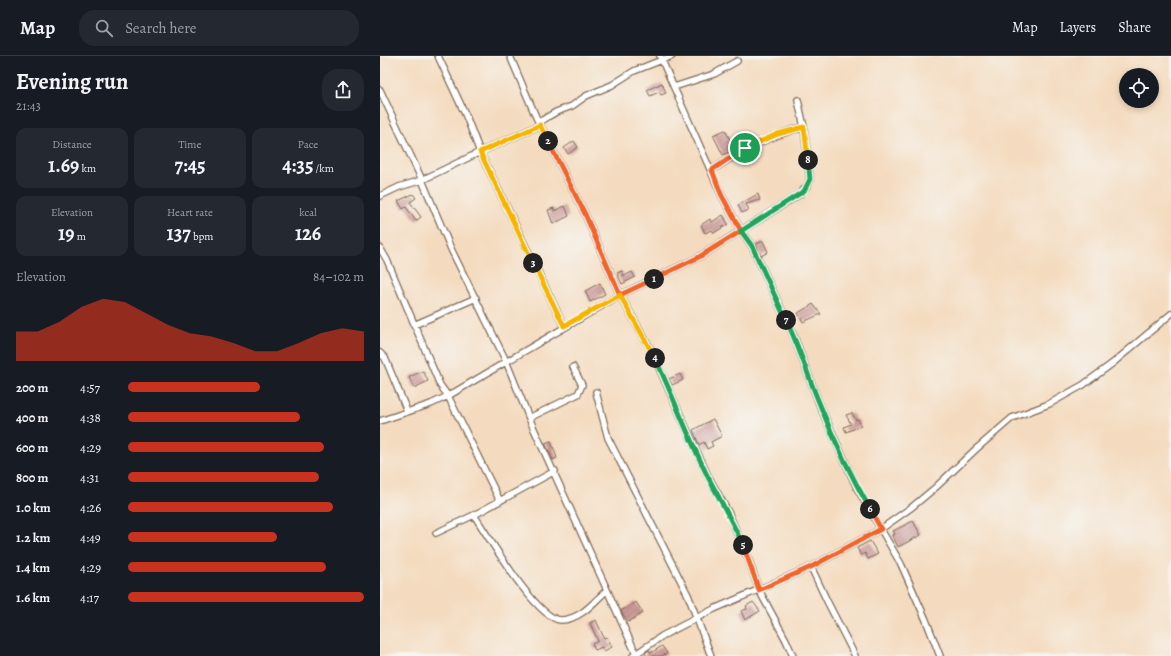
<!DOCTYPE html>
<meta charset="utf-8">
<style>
body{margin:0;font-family:Alegreya,serif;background:#242831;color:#f1f3f6;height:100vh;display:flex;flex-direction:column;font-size:15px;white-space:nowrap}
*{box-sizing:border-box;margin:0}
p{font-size:13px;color:#9ea1a6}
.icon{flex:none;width:22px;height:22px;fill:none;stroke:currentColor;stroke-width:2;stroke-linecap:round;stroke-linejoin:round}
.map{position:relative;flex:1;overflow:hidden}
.side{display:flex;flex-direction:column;background:#171b24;width:380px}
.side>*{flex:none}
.fabs{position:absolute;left:739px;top:12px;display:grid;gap:8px}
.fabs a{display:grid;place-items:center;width:40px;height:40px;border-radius:50%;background:#171b24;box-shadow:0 2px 6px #0003;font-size:20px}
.pin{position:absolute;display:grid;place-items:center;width:34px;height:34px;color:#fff;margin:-17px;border:2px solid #fff;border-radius:50%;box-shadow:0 1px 4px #0007}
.km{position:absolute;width:20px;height:20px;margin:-10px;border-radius:50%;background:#222;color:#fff;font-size:11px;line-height:20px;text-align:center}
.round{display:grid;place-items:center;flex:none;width:42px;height:42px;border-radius:16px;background:#242831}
.summary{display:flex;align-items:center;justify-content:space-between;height:68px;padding:0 16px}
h1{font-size:22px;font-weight:600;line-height:30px}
.stats{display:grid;grid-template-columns:repeat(3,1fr);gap:6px;height:68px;padding:4px 16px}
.stats div{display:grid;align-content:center;border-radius:10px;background:#242831;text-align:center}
.stats b{font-size:20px;font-weight:600}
.stats small{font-size:11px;font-weight:400}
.stats p{font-size:11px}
.chart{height:112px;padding:8px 16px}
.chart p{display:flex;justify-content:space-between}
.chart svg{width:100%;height:72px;margin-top:4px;fill:#c8321e;opacity:.7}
ul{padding:0 16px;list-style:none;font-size:13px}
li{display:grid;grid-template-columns:64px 48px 1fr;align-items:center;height:30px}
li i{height:10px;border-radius:5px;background:#c8321e}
header{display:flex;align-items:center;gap:24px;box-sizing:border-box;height:56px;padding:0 20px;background:#171b24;border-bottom:1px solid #363941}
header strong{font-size:19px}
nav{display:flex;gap:22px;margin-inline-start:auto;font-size:14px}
.search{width:280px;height:36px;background:#242831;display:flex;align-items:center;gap:10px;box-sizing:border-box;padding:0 14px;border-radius:16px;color:#9ea1a6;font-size:15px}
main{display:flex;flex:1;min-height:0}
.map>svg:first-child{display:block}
</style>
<header>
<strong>Map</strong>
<div class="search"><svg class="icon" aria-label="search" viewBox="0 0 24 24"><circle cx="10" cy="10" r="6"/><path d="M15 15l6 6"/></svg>Search here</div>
<nav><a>Map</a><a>Layers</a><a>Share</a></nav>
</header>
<main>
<section class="side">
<div class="summary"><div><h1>Evening run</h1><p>21:43</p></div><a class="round"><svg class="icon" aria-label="share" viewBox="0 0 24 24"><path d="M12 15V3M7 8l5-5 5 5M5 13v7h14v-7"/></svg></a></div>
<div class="stats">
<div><p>Distance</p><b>1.69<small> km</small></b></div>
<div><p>Time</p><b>7:45</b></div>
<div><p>Pace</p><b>4:35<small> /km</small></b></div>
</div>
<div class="stats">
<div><p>Elevation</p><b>19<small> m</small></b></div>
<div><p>Heart rate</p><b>137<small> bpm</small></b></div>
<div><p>kcal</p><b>126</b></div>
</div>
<div class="chart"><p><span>Elevation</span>84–102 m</p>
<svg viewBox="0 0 160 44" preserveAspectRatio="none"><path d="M0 44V26L10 26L20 20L30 11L40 6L50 8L60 15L70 22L80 27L90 29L100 33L110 38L120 38L130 33L140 27L150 24L160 26V44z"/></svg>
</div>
<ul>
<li><b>200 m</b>4:57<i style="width:56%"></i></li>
<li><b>400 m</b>4:38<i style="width:73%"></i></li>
<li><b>600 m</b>4:29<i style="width:83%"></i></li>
<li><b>800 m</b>4:31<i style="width:81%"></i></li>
<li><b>1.0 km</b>4:26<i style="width:87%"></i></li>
<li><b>1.2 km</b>4:49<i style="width:63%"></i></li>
<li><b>1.4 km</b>4:29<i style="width:84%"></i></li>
<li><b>1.6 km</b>4:17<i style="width:100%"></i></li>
</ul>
</section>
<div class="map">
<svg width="791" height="600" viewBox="0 0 791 600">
<defs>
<pattern id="building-hatch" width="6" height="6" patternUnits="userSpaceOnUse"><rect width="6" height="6" fill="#cb9896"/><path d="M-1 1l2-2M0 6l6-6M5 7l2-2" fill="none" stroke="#a67c7a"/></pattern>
</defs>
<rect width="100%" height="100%" fill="#f6f6f2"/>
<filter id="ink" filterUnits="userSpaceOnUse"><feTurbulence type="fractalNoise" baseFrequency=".025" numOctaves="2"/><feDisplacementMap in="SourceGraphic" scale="8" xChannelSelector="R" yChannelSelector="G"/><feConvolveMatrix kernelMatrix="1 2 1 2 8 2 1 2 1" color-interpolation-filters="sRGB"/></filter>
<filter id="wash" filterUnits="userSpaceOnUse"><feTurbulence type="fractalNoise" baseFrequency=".012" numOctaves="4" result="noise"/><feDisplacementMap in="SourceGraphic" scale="16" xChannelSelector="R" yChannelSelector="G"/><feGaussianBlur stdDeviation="0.9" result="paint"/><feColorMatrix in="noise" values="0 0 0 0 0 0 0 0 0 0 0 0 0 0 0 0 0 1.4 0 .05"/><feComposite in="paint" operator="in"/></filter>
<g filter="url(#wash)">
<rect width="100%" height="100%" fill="#f4dbbf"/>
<g id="blocks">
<path fill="url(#building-hatch)" d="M282,27l4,10 -5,2 -2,-3 -9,4 -3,-6z
M345,74l10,19 -12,6 -10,-20z
M194,85l4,6 -10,7 -4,-6z
M33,138l3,4 -6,4 11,15 -5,4 -10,-14 -3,2 -5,-8z
M378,138l2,6 -14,4 3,6 -7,3 -4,-8z
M185,150l4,10 -16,8 -5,-14 6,-2v3z
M343,159l5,9 -14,9 -2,-3 -7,3 -4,-8 9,-6 2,3z
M383,185l5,11 -7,4 -5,-12z
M242,215l2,5 8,-4 3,5 -13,7 -5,-11z
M220,227l5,11 -15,8 -5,-11z
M433,248l8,10 -18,8 -5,-9z
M43,315l5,10 -14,7 -5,-11z
M300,318l3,6 -11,5 -3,-6z
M472,357l4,7 2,-1 3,7 -15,6 -2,-5 7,-3 -5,-9z
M333,363l9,17 -11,6 2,4 -6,3 -3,-7 -5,3 -6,-15z
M171,385l6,17 -4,2 -8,-17z
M533,465l8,14 -23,12 -6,-12 3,-1 -2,-3z
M490,485l8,13 -10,5 -3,-6 -4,2 -4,-7z
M256,546l7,11 -15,9 -7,-11z
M373,546l7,9 -15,9 -4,-9 6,-2 -1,-3z
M216,564l8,18 3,-1 5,10 -8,4 -2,-4 -7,3 -3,-6 6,-3 -8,-18z
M282,590l5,7 -5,3h-16l-1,-3 4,-3 2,3z"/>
</g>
</g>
<g filter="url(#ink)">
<use href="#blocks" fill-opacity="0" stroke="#7c6856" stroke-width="1"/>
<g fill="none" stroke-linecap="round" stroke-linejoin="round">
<g stroke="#7c6856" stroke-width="8">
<path id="street" d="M58,0l28,60 14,36 84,174
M130,0l26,61 49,97 35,81 31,55 56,124 22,40 20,47 10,29 27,50 7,16
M280,0l61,138 20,37 11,15 43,93 25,67 37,82 44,76 25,56 14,36
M294,31l40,-13 23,-13
M0,34l42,90 29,69 55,112 23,57 108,238
M159,66l17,-10 16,-6 14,-10 26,-11 22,-14 38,-15
M332,114c29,-19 58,-35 92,-43
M0,140l19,-9 23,-7 58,-28 60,-27
M0,192l7,12 53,125 8,11 52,105
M34,269l62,-27
M0,297l5,5 22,53
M216,336l12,46 80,157 23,61
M149,362l49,-24 4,-9 -9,-18
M0,365l51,-17 17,-8 172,-101 79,-38 101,-63 7,-8 3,-7 -6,-52 -6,-27
M94,459c14,21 63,105 87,105 19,0 33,-18 46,-30
M56,477l38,-18 81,-44
M431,511l16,34 28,55
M253,600l29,-20 52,-27 97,-42 70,-38 31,-22 24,-20 39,-37 37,-32 37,-14 34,-19 30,-22 58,-49"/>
</g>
<use href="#street" stroke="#fff" stroke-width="5.5"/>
</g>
</g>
<g fill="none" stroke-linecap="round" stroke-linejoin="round" filter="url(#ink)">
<g stroke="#fff" stroke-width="8">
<path id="split-1" d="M274,223l45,-22 42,-26 -20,-37 -9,-24 33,-22"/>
</g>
<g stroke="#fff" stroke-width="8">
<path id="split-2" d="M168,85l37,73 35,81 34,-16"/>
</g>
<g stroke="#fff" stroke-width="8">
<path id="split-3" d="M153,207l-53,-111 60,-27 8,16"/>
</g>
<g stroke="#fff" stroke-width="8">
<path id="split-4" d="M153,207l31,63 56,-31 35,63"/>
</g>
<g stroke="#fff" stroke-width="8">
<path id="split-5" d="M275,302c18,38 33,78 52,117 12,23 25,46 36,70"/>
</g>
<g stroke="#fff" stroke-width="8">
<path id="split-6" d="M363,489l16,45 52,-23 70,-38 -11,-20"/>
</g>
<g stroke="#fff" stroke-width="8">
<path id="split-7" d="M406,264c14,28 22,57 34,85 14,35 31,71 50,104"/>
</g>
<g stroke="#fff" stroke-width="8">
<path id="split-8" d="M406,264l-34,-74 -11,-15 63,-40 6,-12 -2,-19"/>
</g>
<g stroke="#fff" stroke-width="8">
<path id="split-9" d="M365,92l33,-14 26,-7 4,33"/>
</g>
<use href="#split-1" stroke="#f0652b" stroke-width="5"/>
<use href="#split-2" stroke="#f0652b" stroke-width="5"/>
<use href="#split-3" stroke="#f5b400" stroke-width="5"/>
<use href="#split-4" stroke="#f5b400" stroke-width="5"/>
<use href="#split-5" stroke="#22a559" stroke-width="5"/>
<use href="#split-6" stroke="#f0652b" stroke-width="5"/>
<use href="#split-7" stroke="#22a559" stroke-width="5"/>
<use href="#split-8" stroke="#22a559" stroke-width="5"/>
<use href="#split-9" stroke="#f5b400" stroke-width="5"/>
</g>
</svg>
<div class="fabs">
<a><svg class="icon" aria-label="locate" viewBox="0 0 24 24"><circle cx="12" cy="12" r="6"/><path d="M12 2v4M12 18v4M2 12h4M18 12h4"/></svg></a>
</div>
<div class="pin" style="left:365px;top:92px;background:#1e9e55"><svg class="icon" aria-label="arrive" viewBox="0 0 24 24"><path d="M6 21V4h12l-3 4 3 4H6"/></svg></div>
<b class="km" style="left:274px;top:223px">1</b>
<b class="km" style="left:168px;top:85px">2</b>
<b class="km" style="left:153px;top:207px">3</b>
<b class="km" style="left:275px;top:302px">4</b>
<b class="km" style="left:363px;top:489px">5</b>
<b class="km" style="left:490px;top:453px">6</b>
<b class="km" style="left:406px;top:264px">7</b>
<b class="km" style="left:428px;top:104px">8</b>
</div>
</main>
